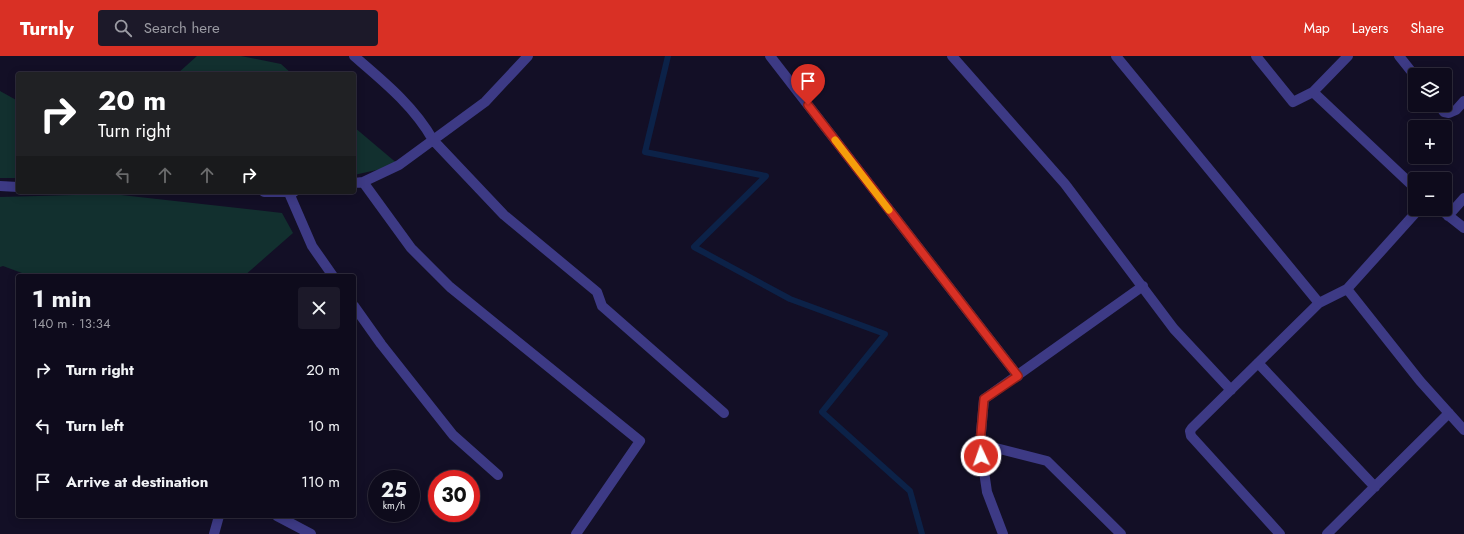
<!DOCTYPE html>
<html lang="en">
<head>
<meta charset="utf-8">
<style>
	body { margin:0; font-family:Jost,sans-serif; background:#1c1929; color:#f1f3f6; height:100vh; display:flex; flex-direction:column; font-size:15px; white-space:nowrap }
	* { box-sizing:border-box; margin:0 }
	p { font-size:13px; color:#9b9ba3 }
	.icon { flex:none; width:22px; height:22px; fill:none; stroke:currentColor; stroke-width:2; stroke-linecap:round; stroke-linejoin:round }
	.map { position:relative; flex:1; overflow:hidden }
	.side { position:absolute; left:16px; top:218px; width:340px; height:244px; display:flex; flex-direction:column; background:#0e0b1c; border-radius:4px; box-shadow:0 2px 10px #0003,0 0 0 1px #2e2b3b }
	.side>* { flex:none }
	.banner { position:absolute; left:16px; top:16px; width:340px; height:122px; border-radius:4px; box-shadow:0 2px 10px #0003,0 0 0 1px #2e2b3b; background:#202124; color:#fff; overflow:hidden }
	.fabs { position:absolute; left:1408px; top:12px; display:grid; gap:8px }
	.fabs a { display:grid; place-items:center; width:44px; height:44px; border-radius:4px; background:#0e0b1c; box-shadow:0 2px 10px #0003,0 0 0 1px #2e2b3b; font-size:20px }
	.speed { position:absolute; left:368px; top:414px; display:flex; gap:8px; font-size:20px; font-weight:700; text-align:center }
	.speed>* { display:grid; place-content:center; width:52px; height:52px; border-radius:50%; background:#0e0b1c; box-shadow:0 2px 10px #0003,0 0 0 1px #2e2b3b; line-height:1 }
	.speed small { font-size:10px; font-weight:400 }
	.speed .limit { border:6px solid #d22; background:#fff; color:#111 }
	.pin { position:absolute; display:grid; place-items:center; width:34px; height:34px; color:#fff; margin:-41px -17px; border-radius:50% 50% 50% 0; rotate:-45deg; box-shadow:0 0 4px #0007 }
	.pin .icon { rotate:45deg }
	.me { position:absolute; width:44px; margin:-22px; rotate:357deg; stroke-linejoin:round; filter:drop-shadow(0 0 3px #0008) }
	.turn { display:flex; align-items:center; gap:14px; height:84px; padding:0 16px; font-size:18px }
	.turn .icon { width:52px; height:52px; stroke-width:2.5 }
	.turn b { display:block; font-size:28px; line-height:34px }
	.lanes { display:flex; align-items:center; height:38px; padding:0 16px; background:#0003; justify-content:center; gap:20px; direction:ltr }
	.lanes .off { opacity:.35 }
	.round { display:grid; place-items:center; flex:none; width:42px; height:42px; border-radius:4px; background:#1c1929 }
	.headline { display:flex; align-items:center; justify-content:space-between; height:68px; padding:0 16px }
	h1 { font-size:24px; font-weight:700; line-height:30px }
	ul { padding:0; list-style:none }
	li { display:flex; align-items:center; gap:12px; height:56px; padding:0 16px }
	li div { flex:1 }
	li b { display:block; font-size:15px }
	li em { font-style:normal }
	header { display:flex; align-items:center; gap:24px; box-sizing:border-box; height:56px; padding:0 20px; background:#d93025; color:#fff }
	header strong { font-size:19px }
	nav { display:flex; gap:22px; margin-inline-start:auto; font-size:14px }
	.search { width:280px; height:36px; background:#1c1929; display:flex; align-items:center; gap:10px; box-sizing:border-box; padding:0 14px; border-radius:4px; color:#9b9ba3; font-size:15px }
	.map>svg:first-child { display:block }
</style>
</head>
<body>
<header>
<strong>Turnly</strong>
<div class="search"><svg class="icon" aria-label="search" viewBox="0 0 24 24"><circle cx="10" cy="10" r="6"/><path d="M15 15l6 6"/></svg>Search here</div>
<nav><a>Map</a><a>Layers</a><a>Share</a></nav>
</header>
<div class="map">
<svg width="1464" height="478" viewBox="0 0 1464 478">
	<rect width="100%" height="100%" fill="#130f26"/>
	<path fill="#12302f" d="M197,0H241L281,8L292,18H177Z
		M0,35L18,45V122H0Z
		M354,71L399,109L354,119Z
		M112,138L282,157L293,177L244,220H30L3,210L0,211V141Z"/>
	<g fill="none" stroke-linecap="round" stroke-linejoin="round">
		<path stroke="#0c2248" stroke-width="6" d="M668,0L645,96L766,120L694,191L790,243L885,278L822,356L910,435L922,478"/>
		<path stroke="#3d3a85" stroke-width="10" d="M354,0C383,25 414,50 433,84L504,159L597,236L602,250L724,357
			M770,0L1018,320
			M952,0L1065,128L1174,273L1231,334
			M1116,0L1319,247
			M1256,0L1293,46L1313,36L1348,0
			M1399,0L1415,20
			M1313,36L1415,132
			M1439,49L1444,56L1449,57L1456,54L1464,45
			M363,126L411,192L450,231L640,385L576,478
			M354,127L363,126L399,109L485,46L528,0
			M0,130L18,131
			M264,136H294
			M289,137L312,190L333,220
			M1440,153L1464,172
			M1448,160L1464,142
			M1347,233L1420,325L1464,374
			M354,250L381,288L453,379L498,419
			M1258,307L1375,431
			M980,388L1047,405L1121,478
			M277,460L311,478
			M214,478L219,460
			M1003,478L987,436L980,388L984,343L1143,230
			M1280,478L1191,380L1190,375L1192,372L1319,247L1347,233L1419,153
			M1327,478L1449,357"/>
	</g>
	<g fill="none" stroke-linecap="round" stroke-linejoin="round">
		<g stroke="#8d1f18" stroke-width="10">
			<path id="route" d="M808,49L1018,320L984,343L980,388L981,400"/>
		</g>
		<use href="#route" stroke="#d93025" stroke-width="7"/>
		<path stroke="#f59e0b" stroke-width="7" d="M835,84L889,154"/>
	</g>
</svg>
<div class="fabs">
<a><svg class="icon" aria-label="layers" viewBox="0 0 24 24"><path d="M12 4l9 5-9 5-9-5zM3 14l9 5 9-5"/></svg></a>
<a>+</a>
<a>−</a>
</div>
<div class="speed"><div>25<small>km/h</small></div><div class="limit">30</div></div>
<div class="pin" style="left:808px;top:49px;background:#d93025"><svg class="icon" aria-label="arrive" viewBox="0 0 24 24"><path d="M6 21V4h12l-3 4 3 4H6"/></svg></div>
<svg class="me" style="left:981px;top:400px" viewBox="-20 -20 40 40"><circle r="17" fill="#d93025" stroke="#fff" stroke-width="3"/><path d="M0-11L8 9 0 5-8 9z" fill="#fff"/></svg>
<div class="banner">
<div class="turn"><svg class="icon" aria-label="right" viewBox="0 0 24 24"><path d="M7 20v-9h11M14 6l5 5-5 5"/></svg><div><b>20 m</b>Turn right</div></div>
<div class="lanes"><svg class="icon off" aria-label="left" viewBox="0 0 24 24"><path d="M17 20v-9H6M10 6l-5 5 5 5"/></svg><svg class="icon off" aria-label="ahead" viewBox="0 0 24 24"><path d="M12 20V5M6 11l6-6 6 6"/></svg><svg class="icon off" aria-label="ahead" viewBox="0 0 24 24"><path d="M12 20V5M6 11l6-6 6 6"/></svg><svg class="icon" aria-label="right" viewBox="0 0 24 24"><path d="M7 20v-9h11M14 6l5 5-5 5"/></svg></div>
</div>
<section class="side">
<div class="headline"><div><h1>1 min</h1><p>140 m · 13:34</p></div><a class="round"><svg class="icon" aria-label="close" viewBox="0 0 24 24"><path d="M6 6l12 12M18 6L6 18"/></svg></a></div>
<ul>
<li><svg class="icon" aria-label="right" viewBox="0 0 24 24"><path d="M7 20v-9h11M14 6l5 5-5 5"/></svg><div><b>Turn right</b></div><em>20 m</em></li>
<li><svg class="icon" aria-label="left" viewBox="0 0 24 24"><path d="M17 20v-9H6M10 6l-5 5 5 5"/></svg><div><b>Turn left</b></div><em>10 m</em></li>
<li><svg class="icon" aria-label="arrive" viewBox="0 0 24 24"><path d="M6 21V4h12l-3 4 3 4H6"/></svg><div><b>Arrive at destination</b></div><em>110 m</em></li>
</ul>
</section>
</div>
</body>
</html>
